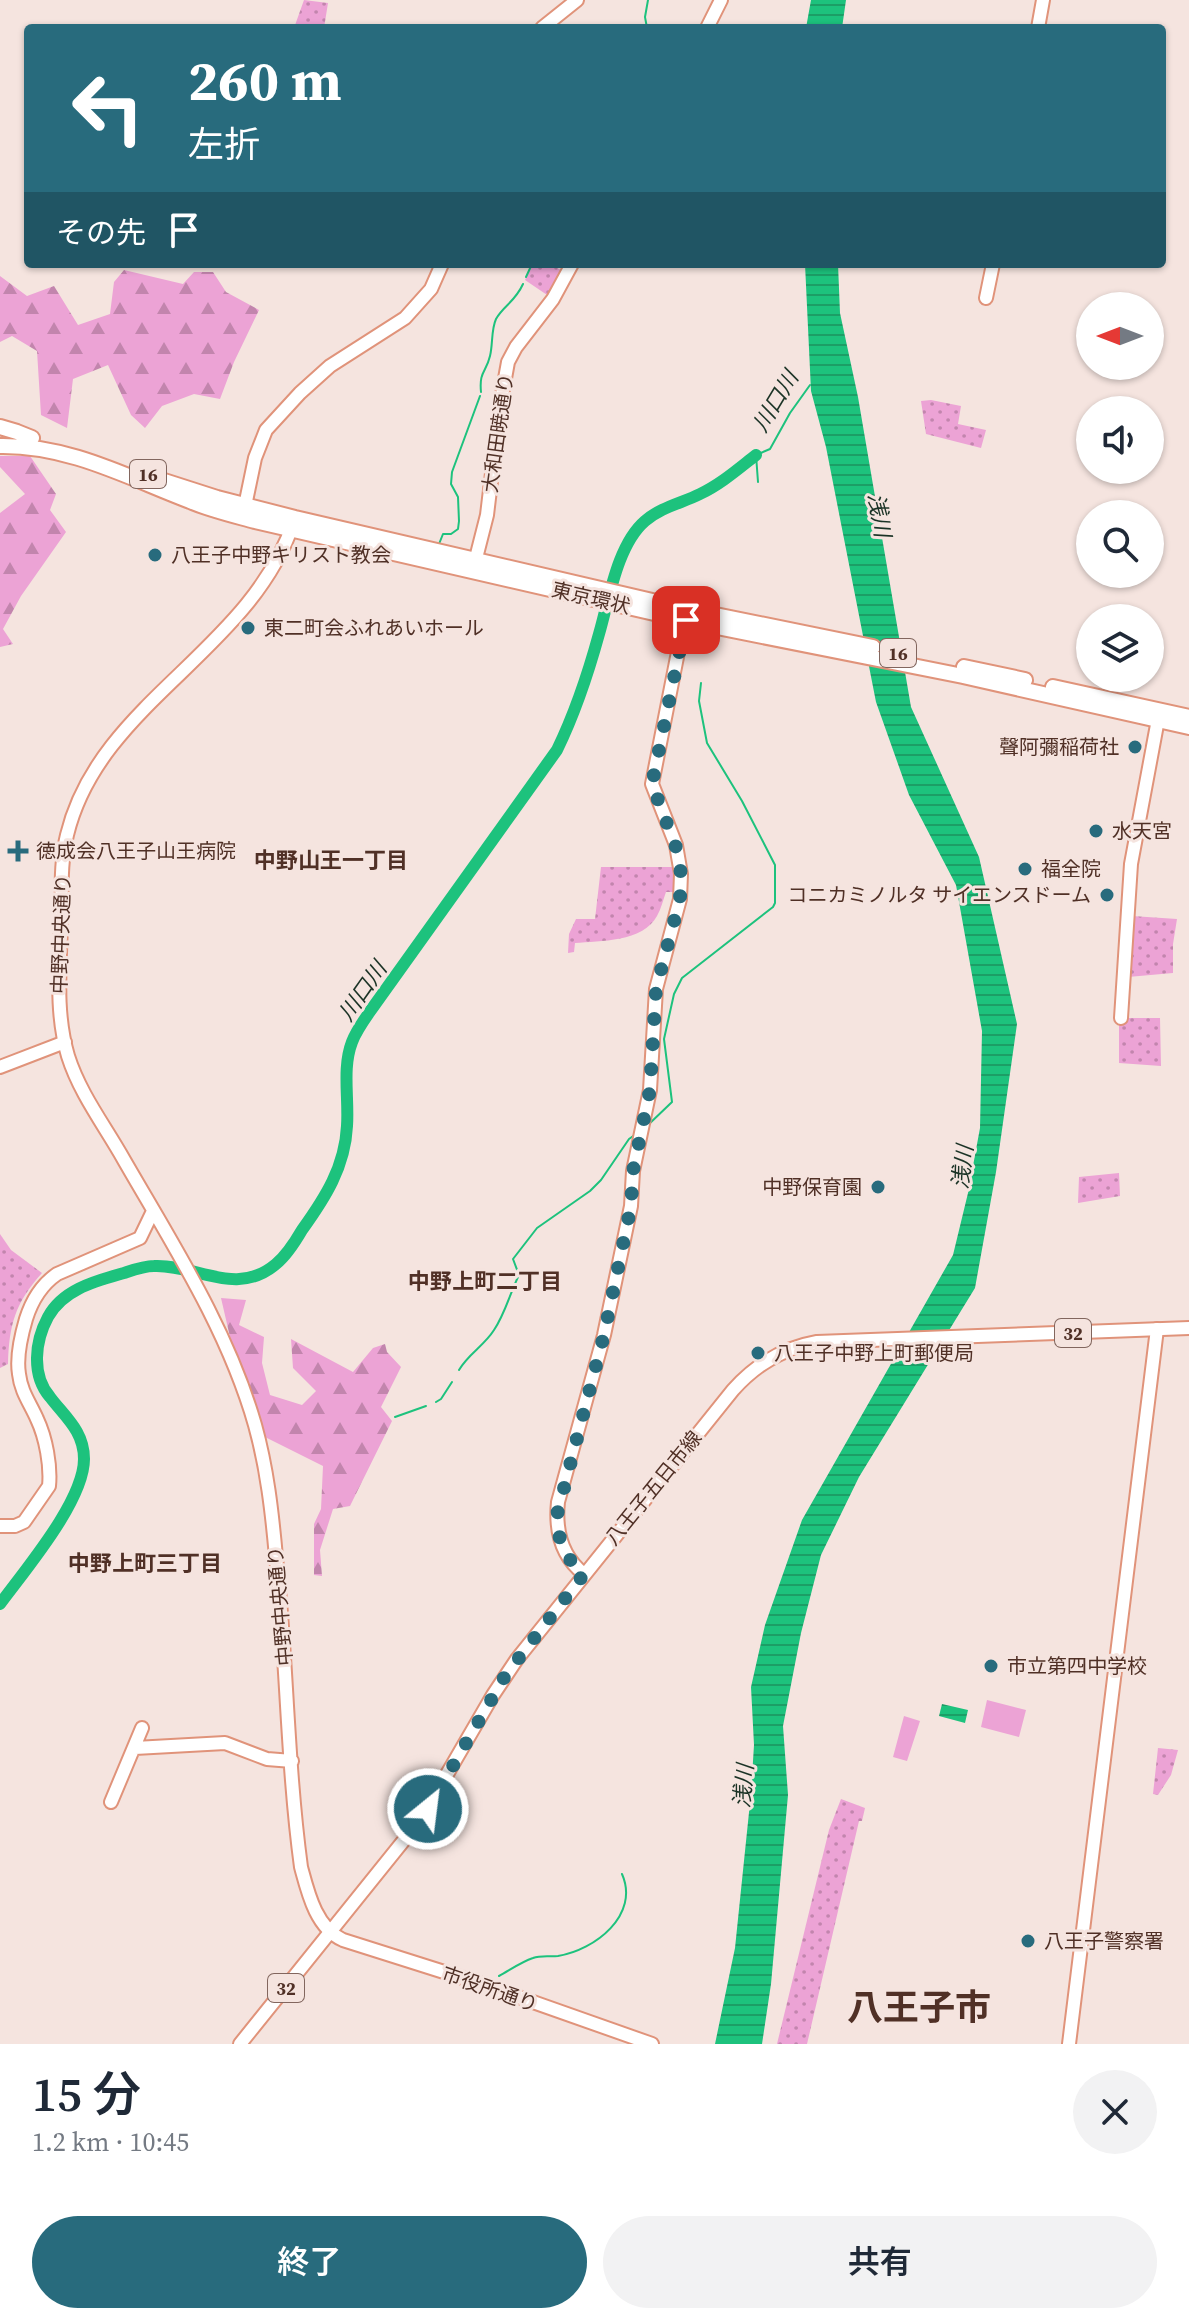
<!DOCTYPE html>
<html lang="ja">
<head>
<meta charset="utf-8">
<style>
	body { margin:0; font-family:"Source Serif 4","Noto Sans JP",serif; background:#f2f2f3; color:#1f2937; height:100vh; display:flex; flex-direction:column; font-size:30px; white-space:nowrap }
	* { box-sizing:border-box; margin:0 }
	p { font-size:26px; color:#747a83 }
	.icon { flex:none; width:44px; height:44px; fill:none; stroke:currentColor; stroke-width:2; stroke-linecap:round; stroke-linejoin:round }
	.map { position:relative; height:2044px; overflow:hidden }
	.panel { display:flex; flex-direction:column; background:#fff; flex:1 }
	.panel>* { flex:none }
	.guide { position:absolute; left:24px; top:24px; width:1142px; height:244px; border-radius:8px; box-shadow:0 2px 6px #0004; background:#286b7d; color:#fff; overflow:hidden }
	.needle { width:52px; rotate:270deg }
	.fabs { position:absolute; left:1076px; top:292px; display:grid; gap:16px }
	.fabs a { display:grid; place-items:center; width:88px; height:88px; border-radius:50%; background:#fff; box-shadow:0 2px 6px #0004; font-size:40px }
	.pin { position:absolute; display:grid; place-items:center; width:68px; height:68px; color:#fff; margin:-34px; border-radius:16px; box-shadow:0 4px 12px #0006 }
	.me { position:absolute; width:88px; margin:-44px; rotate:29deg; stroke-linejoin:round; filter:drop-shadow(0 0 6px #0008) }
	.turn { display:flex; align-items:center; gap:28px; height:168px; padding:0 32px; font-size:36px }
	.turn .icon { width:104px; height:104px; stroke-width:2.5 }
	.turn b { display:block; font-size:56px; line-height:68px }
	.then { display:flex; align-items:center; height:76px; padding:0 32px; background:#0003; gap:16px; font-size:30px }
	.round { display:grid; place-items:center; flex:none; width:84px; height:84px; border-radius:42px; background:#f2f2f3 }
	.head { display:flex; align-items:center; justify-content:space-between; height:136px; padding:0 32px }
	h1 { font-size:48px; font-weight:600; line-height:60px }
	.button { display:flex; gap:16px; margin-top:auto; padding:16px 32px }
	.button a { flex:1; height:92px; border-radius:48px; background:#286b7d; color:#fff; font-size:32px; font-weight:600; line-height:92px; text-align:center }
	.button a+a { background:#f2f2f3; color:#1f2937 }
	.map>svg:first-child { display:block }
</style>
</head>
<body>
<div class="map">
<svg width="1189" height="2044" viewBox="0 0 1189 2044">
	<defs>
		<pattern id="forest-firs" width="22" height="20" patternUnits="userSpaceOnUse" patternTransform="scale(2)"><rect width="22" height="20" fill="#eca3d5"/><path d="M5 1l3.5 6h-7zM16 11l3.5 6h-7z" fill="#c285ad"/></pattern>
		<pattern id="park-dots" width="8" height="8" patternUnits="userSpaceOnUse" patternTransform="scale(2)"><rect width="8" height="8" fill="#eca3d5"/><path d="M2 2h.1M6 6h.1" fill="none" stroke="#c285ad" stroke-width="1.8" stroke-linecap="round"/></pattern>
		<pattern id="water-rules" width="6" height="5" patternUnits="userSpaceOnUse" patternTransform="scale(2)"><rect width="6" height="5" fill="#1dc27d"/><path d="M0 2.5h6" fill="none" stroke="#1c9e66"/></pattern>
	</defs>
	<rect width="100%" height="100%" fill="#f5e4df"/>
	<path fill="url(#forest-firs)" d="M124,270L183,284L194,272H213L226,292L259,310L234,362L220,399L194,394L162,406L145,428L131,415L108,365L73,379L67,428L41,415L37,351L12,336L0,342V276L27,296L54,286L78,325L110,314L114,282Z
		M0,456H30L56,494L50,510L66,532L21,596L3,629L13,644L0,647V513L25,494L0,467Z
		M221,1298L246,1300L239,1325L264,1337L262,1363L270,1395L302,1405L316,1391L293,1368L291,1339L353,1372L373,1348L385,1344L387,1352L401,1367L381,1407L392,1421L350,1506L333,1509L320,1550L322,1576L314,1575V1524L321,1509L323,1466L265,1437L244,1375L233,1350Z"/>
	<path fill="url(#park-dots)" d="M304,0L328,3L324,28H294Z
		M532,264H549L567,273L553,299L525,280Z
		M931,400L961,406L958,424L986,430L981,448L926,434L921,401Z
		M601,867H673V892H666C663,900 661,909 657,916C643,942 600,941 575,943L574,952L568,953L569,934L576,919H595Z
		M1132,916L1177,919L1173,944V973L1128,977Z
		M1121,1018H1160L1161,1066L1119,1063V1021Z
		M1119,1173L1120,1196L1078,1203L1079,1177Z
		M0,1234L11,1250L42,1273C15,1303 9,1325 8,1364L0,1368Z
		M1158,1748L1178,1750L1171,1775L1158,1795L1153,1794Z
		M841,1799L865,1808L862,1821H859L807,2044H777L829,1830Z"/>
	<path fill="#eca3d5" d="M987,1700L1026,1710L1019,1737L981,1727Z
		M904,1716L920,1721L907,1761L893,1757Z"/>
	<path fill="url(#water-rules)" d="M811,0H846L842,28H806Z
		M805,264H838L840,313L858,397L911,707L979,857L1017,1024L996,1172L975,1288L859,1477L821,1555L801,1633L783,1726L788,1795L771,1984L762,2044H715L735,1948L751,1793L754,1745L751,1687L765,1625L802,1520L953,1255L968,1193L980,1128L982,1031L956,885L909,795L876,702L826,447L811,391Z
		M942,1704L968,1710L965,1723L939,1716Z"/>
	<path fill="#f5e4df" d="M859,637L905,647L909,671L864,662Z"/>
	<g fill="none" stroke-linecap="round" stroke-linejoin="round">
		<path stroke="#1dc27d" stroke-width="2" d="M647,28L645,17L648,0
			M526,277L532,264
			M481,392C479,371 486,373 490,356C493,344 491,330 496,319C503,306 515,302 523,284
			M758,482L756,455L770,449L790,413L810,385
			M439,544L443,534H451L458,529L459,521L458,497L451,484L452,472L480,396
			M648,1125L672,1102L664,1039L674,994L682,978L773,907L775,903V865L742,801L707,743L699,701L701,683
			M459,1370C468,1354 484,1346 494,1330C505,1314 510,1293 519,1275L513,1259L537,1228L590,1191L601,1180L629,1139L636,1134
			M436,1402L441,1399L452,1382
			M395,1417L426,1406
			M499,1976C510,1970 521,1962 533,1958C541,1955 550,1957 558,1956C595,1950 640,1915 622,1874"/>
		<path stroke="#1dc27d" stroke-width="12" d="M0,1604C25,1570 84,1501 84,1459C84,1431 65,1417 50,1397C31,1375 35,1341 48,1317C63,1289 96,1281 124,1273C133,1270 144,1266 154,1266C196,1264 236,1298 276,1264C287,1255 295,1242 302,1230C325,1198 345,1167 347,1126C349,1098 342,1068 352,1042C356,1031 364,1020 371,1010L557,750C575,713 588,674 599,634C609,600 617,545 645,521C661,507 682,503 700,494C721,484 738,469 756,455"/>
		<g stroke="#e0937a" stroke-width="16">
			<path id="secondary" d="M542,28L577,0
				M707,28L721,0
				M1038,28L1043,0
				M986,298L993,264
				M242,514L245,506L255,458L266,430L300,393L330,366L405,318L431,289L442,264
				M294,521C250,653 99,702 67,835C60,863 62,894 61,923C60,968 55,1012 68,1056C80,1094 105,1126 124,1160C173,1245 228,1330 255,1425C267,1468 272,1512 276,1557C287,1660 287,1764 301,1867C308,1893 316,1928 343,1940L482,1984L652,2044
				M474,566L487,515L500,406L508,362L516,347L553,299L572,264
				M1121,1018L1131,864L1159,714
				M0,1067L65,1042
				M0,1526H15L24,1522L49,1486C51,1466 46,1438 37,1419C30,1403 21,1392 19,1374C16,1356 21,1336 26,1319C32,1300 41,1285 57,1274L140,1238L153,1211
				M584,1574C561,1556 555,1531 558,1502L604,1335L631,1206L633,1171L650,1090L656,989L680,899L681,874L676,845L652,784L678,652L690,613
				M135,1748L225,1743L267,1759L292,1761
				M111,1802L142,1728
				M1069,2044L1157,1329"/>
		</g>
		<g stroke="#e0937a" stroke-width="16">
			<path id="primary" d="M240,2044L421,1819L493,1695L517,1659L733,1390C756,1364 783,1348 817,1342L1189,1328"/>
		</g>
		<g stroke="#e0937a" stroke-width="18">
			<path id="highway" d="M0,427L17,432L32,438
				M0,446C69,445 127,477 190,501C211,510 233,515 255,521L702,624L963,676L1189,727
				M161,480L217,498L295,518L691,610L873,647
				M964,667L1025,680
				M1053,687L1189,717"/>
		</g>
		<use href="#secondary" stroke="#fff" stroke-width="12"/>
		<use href="#primary" stroke="#fff" stroke-width="12"/>
		<use href="#highway" stroke="#fff" stroke-width="14"/>
	</g>
	<g fill="none" stroke-linecap="round" stroke-linejoin="round">
		<path stroke="#286b7d" stroke-width="14" stroke-dasharray="0 25.2" d="M428,1809L505,1676L584,1574C565,1559 557,1539 557,1515L604,1335L631,1206L633,1171L650,1090L656,989L680,899L681,874L677,850L652,784L686,620"/>
	</g>
	<g fill="#286b7d" stroke="#f5e4df" stroke-width="3">
		<circle cx="155" cy="555" r="8"/>
		<circle cx="248" cy="628" r="8"/>
		<circle cx="1135" cy="747" r="8"/>
		<circle cx="1096" cy="831" r="8"/>
		<path d="M14 839h8v8h8v8h-8v8h-8v-8h-8v-8h8z"/>
		<circle cx="1025" cy="869" r="8"/>
		<circle cx="1107" cy="895" r="8"/>
		<circle cx="878" cy="1187" r="8"/>
		<circle cx="758" cy="1353" r="8"/>
		<circle cx="991" cy="1666" r="8"/>
		<circle cx="1028" cy="1941" r="8"/>
	</g>
	<g text-anchor="middle" dominant-baseline="central" stroke-width="6" stroke-linejoin="round" paint-order="stroke">
		<g fill="#f5e4df" stroke="#82665e" stroke-width="2">
			<rect x="130" y="460" width="36" height="28" rx="6"/>
			<rect x="880" y="639" width="36" height="28" rx="6"/>
			<rect x="1055" y="1319" width="36" height="28" rx="6"/>
			<rect x="268" y="1974" width="36" height="28" rx="6"/>
		</g>
		<g font-size="18" font-weight="bold" fill="#503026">
			<text x="148" y="474">16</text>
			<text x="898" y="653">16</text>
			<text x="1073" y="1333">32</text>
			<text x="286" y="1988">32</text>
		</g>
		<g font-size="20" fill="#503026" stroke="#f5e4df">
			<text transform="translate(498 433) rotate(-82)">大和田暁通り</text>
			<text transform="translate(591 598) rotate(13)">東京環状</text>
			<text transform="translate(61 934) rotate(-88)">中野中央通り</text>
			<text transform="translate(653 1488) rotate(-51)">八王子五日市線</text>
			<text transform="translate(280 1606) rotate(-95)">中野中央通り</text>
			<text transform="translate(490 1989) rotate(19)">市役所通り</text>
		</g>
		<g font-size="20" fill="#503026" stroke="#f5e4df" text-anchor="start">
			<text x="171" y="555">八王子中野キリスト教会</text>
			<text x="264" y="628">東二町会ふれあいホール</text>
			<text x="1119" y="747" text-anchor="end">聲阿彌稲荷社</text>
			<text x="1112" y="831">水天宮</text>
			<text x="36" y="851">徳成会八王子山王病院</text>
			<text x="1041" y="869">福全院</text>
			<text x="1091" y="895" text-anchor="end">コニカミノルタ サイエンスドーム</text>
			<text x="862" y="1187" text-anchor="end">中野保育園</text>
			<text x="774" y="1353">八王子中野上町郵便局</text>
			<text x="1007" y="1666">市立第四中学校</text>
			<text x="1044" y="1941">八王子警察署</text>
		</g>
		<g font-size="22" font-style="italic" fill="#1b3326" stroke="#f5e4df">
			<text transform="translate(775 401) rotate(-59)">川口川</text>
			<text transform="translate(880 515) rotate(80)">浅川</text>
			<text transform="translate(362 991) rotate(-55)">川口川</text>
			<text transform="translate(962 1167) rotate(-83)">浅川</text>
			<text transform="translate(743 1786) rotate(-85)">浅川</text>
		</g>
		<g font-size="22" font-weight="bold" fill="#503026" stroke="#f5e4df">
			<text x="331" y="860">中野山王一丁目</text>
			<text x="485" y="1281">中野上町二丁目</text>
			<text x="145" y="1563">中野上町三丁目</text>
		</g>
		<g font-size="36" font-weight="bold" fill="#503026" stroke="#f5e4df">
			<text x="919" y="2007">八王子市</text>
		</g>
	</g>
</svg>
<div class="fabs">
<a><svg class="needle" viewBox="-14 -14 28 28"><path d="M0-13l5 13h-10z" fill="#e53935"/><path d="M0 13l5-13h-10z" fill="#747a83"/></svg></a>
<a><svg class="icon" aria-label="sound" viewBox="0 0 24 24"><path d="M4 9h4l5-4v14l-5-4H4zM17 9q2 3 0 6"/></svg></a>
<a><svg class="icon" aria-label="search" viewBox="0 0 24 24"><circle cx="10" cy="10" r="6"/><path d="M15 15l6 6"/></svg></a>
<a><svg class="icon" aria-label="layers" viewBox="0 0 24 24"><path d="M12 4l9 5-9 5-9-5zM3 14l9 5 9-5"/></svg></a>
</div>
<div class="pin" style="left:686px;top:620px;background:#d93025"><svg class="icon" aria-label="arrive" viewBox="0 0 24 24"><path d="M6 21V4h12l-3 4 3 4H6"/></svg></div>
<svg class="me" style="left:428px;top:1809px" viewBox="-20 -20 40 40"><circle r="17" fill="#286b7d" stroke="#fff" stroke-width="3"/><path d="M0-11L8 9 0 5-8 9z" fill="#fff"/></svg>
<div class="guide">
<div class="turn"><svg class="icon" aria-label="left" viewBox="0 0 24 24"><path d="M17 20v-9H6M10 6l-5 5 5 5"/></svg><div><b>260 m</b>左折</div></div>
<div class="then">その先<svg class="icon" aria-label="arrive" viewBox="0 0 24 24"><path d="M6 21V4h12l-3 4 3 4H6"/></svg></div>
</div>
</div>
<section class="panel">
<div class="head"><div><h1>15 分</h1><p>1.2 km · 10:45</p></div><a class="round"><svg class="icon" aria-label="close" viewBox="0 0 24 24"><path d="M6 6l12 12M18 6L6 18"/></svg></a></div>
<div class="button"><a>終了</a><a>共有</a></div>
</section>
</body>
</html>
